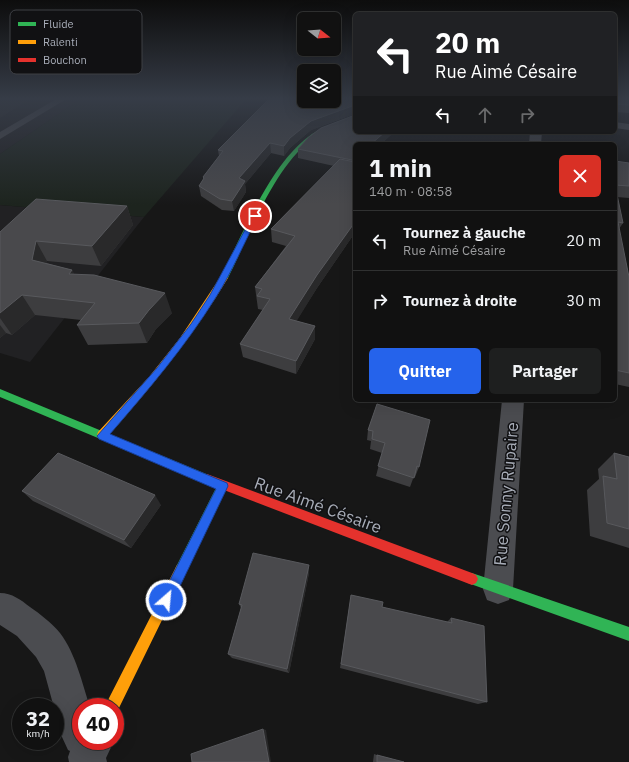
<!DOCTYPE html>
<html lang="fr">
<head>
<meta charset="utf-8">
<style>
	body { margin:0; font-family:"IBM Plex Sans",sans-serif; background:#1e1f1f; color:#f1f3f6; height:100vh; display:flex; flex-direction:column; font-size:15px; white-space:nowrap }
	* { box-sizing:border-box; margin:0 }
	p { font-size:13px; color:#9c9d9f }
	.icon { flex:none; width:22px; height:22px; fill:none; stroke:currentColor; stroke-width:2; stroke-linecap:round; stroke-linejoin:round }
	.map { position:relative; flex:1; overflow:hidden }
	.sheet { position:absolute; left:353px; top:142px; width:264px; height:260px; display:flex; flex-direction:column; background:#111; border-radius:6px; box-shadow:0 4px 16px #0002,0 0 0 1px #303131 }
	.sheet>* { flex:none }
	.top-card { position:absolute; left:353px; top:12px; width:264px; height:122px; border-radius:6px; box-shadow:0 4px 16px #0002,0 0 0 1px #303131; background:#202124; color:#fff; overflow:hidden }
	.needle { width:26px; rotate:107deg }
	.buttons { position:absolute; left:297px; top:12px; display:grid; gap:8px }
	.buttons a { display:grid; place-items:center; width:44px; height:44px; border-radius:6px; background:#111; box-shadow:0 4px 16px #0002,0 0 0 1px #303131; font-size:20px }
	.speed { position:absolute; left:12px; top:698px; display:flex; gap:8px; font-size:20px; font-weight:700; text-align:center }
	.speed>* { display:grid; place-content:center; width:52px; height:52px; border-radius:50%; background:#111; box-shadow:0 4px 16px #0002,0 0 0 1px #303131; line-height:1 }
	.speed small { font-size:10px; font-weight:400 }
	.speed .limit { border:6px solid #d22; background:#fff; color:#111 }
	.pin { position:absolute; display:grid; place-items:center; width:34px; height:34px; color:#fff; margin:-17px; border:2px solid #fff; border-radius:50%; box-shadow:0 1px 4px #0007 }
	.me { position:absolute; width:44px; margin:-22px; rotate:27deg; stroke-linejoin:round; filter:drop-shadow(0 0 3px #0008) }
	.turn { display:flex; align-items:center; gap:14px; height:84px; padding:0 16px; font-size:18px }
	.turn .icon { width:52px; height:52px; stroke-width:2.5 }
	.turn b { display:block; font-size:28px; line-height:34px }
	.lanes { display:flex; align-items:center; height:38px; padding:0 16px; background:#0003; justify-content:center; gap:20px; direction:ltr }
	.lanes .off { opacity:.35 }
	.round { display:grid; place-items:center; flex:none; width:42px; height:42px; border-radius:6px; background:#1e1f1f }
	.summary { display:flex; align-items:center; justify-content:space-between; height:68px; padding:0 16px }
	h1 { font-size:24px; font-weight:700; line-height:30px }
	.primary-button { display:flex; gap:8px; margin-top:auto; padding:8px 16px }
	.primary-button a { flex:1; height:46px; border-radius:6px; background:#2563eb; color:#fff; font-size:16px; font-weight:700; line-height:46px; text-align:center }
	.primary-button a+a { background:#1e1f1f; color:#f1f3f6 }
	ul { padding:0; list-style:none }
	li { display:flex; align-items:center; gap:12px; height:60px; padding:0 16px; border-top:1px solid #303131 }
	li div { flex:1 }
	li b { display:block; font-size:15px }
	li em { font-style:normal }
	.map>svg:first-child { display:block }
</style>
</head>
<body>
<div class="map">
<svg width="629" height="762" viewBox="0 0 629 762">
	<rect width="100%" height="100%" fill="#171717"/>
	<path fill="#212123" d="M0,98H82L0,154Z
		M0,205L144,217L30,362L0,353Z"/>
	<path fill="#1d241e" d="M82,98H247L144,217L0,205V154Z"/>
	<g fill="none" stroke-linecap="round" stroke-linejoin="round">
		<path fill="#4b4c50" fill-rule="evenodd" d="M58,98H68L0,139V132Z"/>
		<path fill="#4b4c50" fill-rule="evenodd" d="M615,122L629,124V130L615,128Z
			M530,132H542L541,144H529Z
			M502,400H524L513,589L509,600L498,604L487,600L483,589Z
			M0,593C12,593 21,600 30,607C40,614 52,623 60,633C76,654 82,683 90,707H81V741H114L106,758L107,762H69L68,757L70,751L68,750L62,737L44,671L36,657L17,636L0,625Z"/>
		<path fill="#30b455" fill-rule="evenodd" d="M355,117V120C342,125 327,128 316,136C274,165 250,234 228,278L224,280H221L220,278C244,233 270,163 312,134C325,126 341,121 355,117Z
			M0,389L211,476L212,479L211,482L207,484L203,482L0,397Z
			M223,481L227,482L228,486L185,573L181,575L177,573L175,569L177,565L219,482Z
			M472,573L629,627V641L468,583L466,579L468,575Z"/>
		<path fill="#ff9f0a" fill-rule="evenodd" d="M221,276H224L228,278C193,336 151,388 106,438L102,439L98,438L97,435L98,432L149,377L180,338Z
			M181,563L185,565L187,569L185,573L117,712L115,713V707H105L107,702L177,565Z"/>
		<path fill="#e5322d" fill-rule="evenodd" d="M207,474L472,573L476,575L478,579L476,583L472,585L203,482L202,479L203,476Z"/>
	</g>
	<path fill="#3d3d3f" d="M355,98V114H354L311,130L290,148L284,156L271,153L245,184L246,192L234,211L222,210L201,196L199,186L203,180V177L219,156L218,150Z
		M615,98H629V113L615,112Z
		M355,132H394L381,144H355V235L354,234L317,288L296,321L315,326V339L296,374L243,357L240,344L263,310L258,309L255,287L286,246L272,242L271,229L334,166L298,158V149Z
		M615,161L629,163V198L617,197L623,223L619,229L629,277V387L615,384Z
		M127,206L133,225L101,266L47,261L46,263L72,270L74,274L172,313L156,329L147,343L88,345L77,325L81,320L35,315L12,335L6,333L0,338V232Z
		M377,404L419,467L415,477L414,476L410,487L376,476L382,453L370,449L371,441L367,440L368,430Z
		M614,453L629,457V548L590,536L587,490L599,479L598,469Z
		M22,491L161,505L131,548L33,501Z
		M309,565V573L289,673L232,658L228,654L241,608L239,604Z
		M351,595L382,607L447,622L451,618L487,702L478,704L340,668L350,602Z
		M374,754L377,755L404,762H373Z"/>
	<path fill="#29292a" d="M0,98H32L0,118Z
		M355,105L354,114L311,130L290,148L284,156V146L290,138L311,121Z
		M385,132H394L381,144H371Z
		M270,143L271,153L245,184L246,192L234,211L232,201L239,178Z
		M355,158V167L352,170V160Z
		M127,206L133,225L101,266L92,246Z
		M355,222L354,234L317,288L290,332L289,319L317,275Z
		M36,241L47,261L44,279L32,260Z
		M72,270L82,289L69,274Z
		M165,293L172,313L156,329L147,343L139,323L149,310Z
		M22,295L35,315L12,335L0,318V313Z
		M0,325L6,333L0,338Z
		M315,326V339L296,374V361Z
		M155,495L161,505L131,548L124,540Z
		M309,565V573L289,673L287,669Z
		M263,729L266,730L271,762H269Z"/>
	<path fill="#49494c" stroke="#58595d" d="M270,98H304V101H334V98H355V105L311,121L290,138L284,146L270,143L239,178L245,181L232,201L220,199L199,186L204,178L203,177L223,151L218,150Z
		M615,98H629V105L615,104Z
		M355,115V132H385L371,144H355V158L352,160L298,149L309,137L321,128Z
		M340,159L355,162V222L317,275L289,319L315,326L296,361L240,344L270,299L257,296L262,289L255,287L295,236L271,229Z
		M615,161L629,163V186L615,185L623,223L618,222L629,277V373L615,370Z
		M36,199L127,206L92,246L36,241L32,260L72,270L69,274L94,275L165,293L149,310L139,323L77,325L95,303L22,295L0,313V232Z
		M377,404L430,420L419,467L417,466L414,478L378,466L385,443L372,439L373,431L368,430Z
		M58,453L155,495L124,540L22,491Z
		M614,453L629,457V529L607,523L603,476L617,479Z
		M253,553L309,565L287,669L228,654L242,605L239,604Z
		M351,595L383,602L382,607L452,623L451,618L484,626L487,702L341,664Z
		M263,729L269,762H192L191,754Z
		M377,755L404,762H377Z"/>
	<linearGradient id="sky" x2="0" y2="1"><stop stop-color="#0d0d0d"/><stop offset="0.48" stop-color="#363c47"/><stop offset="1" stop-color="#363c47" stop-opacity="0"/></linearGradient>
	<rect width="629" height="205" fill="url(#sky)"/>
	<path fill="#2563eb" stroke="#184099" d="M253,215L258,216C244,243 232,272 216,297C185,347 148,390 110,434L227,483L228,486L171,605L166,607L162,605L160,600L162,596L216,489L99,439L97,436L157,368L191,324L210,295Z"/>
	<g text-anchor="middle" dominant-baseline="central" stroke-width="3" stroke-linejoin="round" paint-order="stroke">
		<g font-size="17" fill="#a8adb8" stroke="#111113">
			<text transform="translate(506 494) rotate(-85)">Rue Sonny Rupaire</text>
			<text transform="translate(318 505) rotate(20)">Rue Aimé Césaire</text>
		</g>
	</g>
	<rect x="10" y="10" width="132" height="64" rx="6" fill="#111113" stroke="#3e4045" stroke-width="1"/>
	<rect x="18" y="22" width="18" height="4" fill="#30b455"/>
	<rect x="18" y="40" width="18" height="4" fill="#ff9f0a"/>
	<rect x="18" y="58" width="18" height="4" fill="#e5322d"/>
	<g font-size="11" fill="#a8adb8">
		<text x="43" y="28">Fluide</text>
		<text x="43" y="46">Ralenti</text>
		<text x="43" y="64">Bouchon</text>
	</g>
</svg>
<div class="buttons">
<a><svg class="needle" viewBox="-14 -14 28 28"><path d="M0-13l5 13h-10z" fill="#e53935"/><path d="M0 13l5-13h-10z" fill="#9c9d9f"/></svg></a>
<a><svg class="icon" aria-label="layers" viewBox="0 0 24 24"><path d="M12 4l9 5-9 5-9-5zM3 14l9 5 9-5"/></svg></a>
</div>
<div class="speed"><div>32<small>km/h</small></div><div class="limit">40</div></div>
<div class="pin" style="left:255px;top:216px;background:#d93025"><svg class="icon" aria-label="arrive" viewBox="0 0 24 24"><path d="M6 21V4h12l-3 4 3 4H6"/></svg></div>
<svg class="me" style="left:166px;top:600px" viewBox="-20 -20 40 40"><circle r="17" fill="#2563eb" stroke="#fff" stroke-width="3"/><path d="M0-11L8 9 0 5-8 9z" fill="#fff"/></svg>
<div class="top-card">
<div class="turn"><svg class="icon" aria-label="left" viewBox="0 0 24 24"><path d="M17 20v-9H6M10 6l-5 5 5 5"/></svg><div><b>20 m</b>Rue Aimé Césaire</div></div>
<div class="lanes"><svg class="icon" aria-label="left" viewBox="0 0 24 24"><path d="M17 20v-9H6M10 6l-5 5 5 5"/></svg><svg class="icon off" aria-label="ahead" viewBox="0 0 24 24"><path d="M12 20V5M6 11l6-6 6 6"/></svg><svg class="icon off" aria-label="right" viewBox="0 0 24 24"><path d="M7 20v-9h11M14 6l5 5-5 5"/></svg></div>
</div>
<section class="sheet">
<div class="summary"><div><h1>1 min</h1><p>140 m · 08:58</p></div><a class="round" style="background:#d93025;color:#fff"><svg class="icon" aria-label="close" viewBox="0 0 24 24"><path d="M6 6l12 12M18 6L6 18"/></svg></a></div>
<ul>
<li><svg class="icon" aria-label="left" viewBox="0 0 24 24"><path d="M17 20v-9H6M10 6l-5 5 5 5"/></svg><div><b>Tournez à gauche</b><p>Rue Aimé Césaire</p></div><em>20 m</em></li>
<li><svg class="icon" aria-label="right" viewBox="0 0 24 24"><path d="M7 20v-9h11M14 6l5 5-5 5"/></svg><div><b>Tournez à droite</b></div><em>30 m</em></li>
</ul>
<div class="primary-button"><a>Quitter</a><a>Partager</a></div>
</section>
</div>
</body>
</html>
